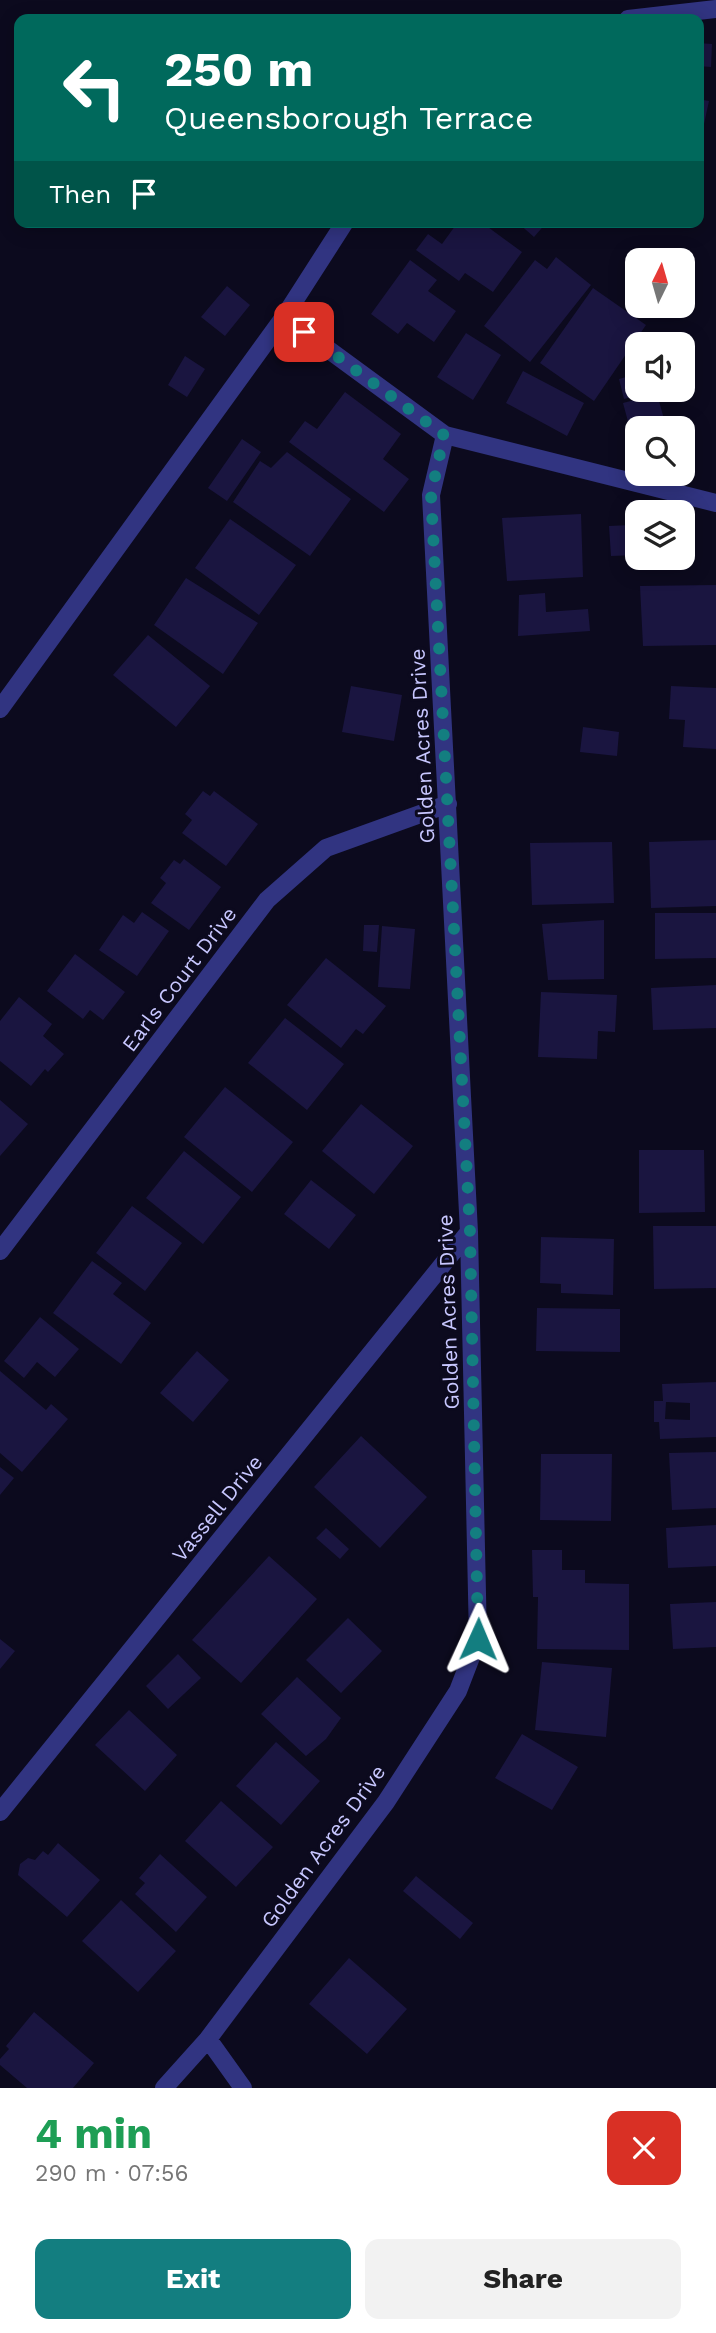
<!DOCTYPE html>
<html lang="en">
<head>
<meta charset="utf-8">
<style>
	body { margin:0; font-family:"Work Sans",sans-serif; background:#f2f2f2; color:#222; height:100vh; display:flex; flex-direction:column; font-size:26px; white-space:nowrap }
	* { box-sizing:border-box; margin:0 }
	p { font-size:23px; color:#767676 }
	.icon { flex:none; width:38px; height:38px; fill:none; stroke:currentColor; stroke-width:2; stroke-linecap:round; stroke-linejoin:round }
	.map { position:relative; height:2088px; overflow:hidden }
	.details { display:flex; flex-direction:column; background:#fff; flex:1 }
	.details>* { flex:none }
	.banner { position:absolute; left:14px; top:14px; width:690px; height:214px; border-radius:14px; box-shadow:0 4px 18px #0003; background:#00695c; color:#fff; overflow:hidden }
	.needle { width:46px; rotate:5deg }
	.controls { position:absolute; left:625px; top:248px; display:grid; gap:14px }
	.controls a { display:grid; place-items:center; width:70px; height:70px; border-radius:14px; background:#fff; box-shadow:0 4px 18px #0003; font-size:35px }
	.pin { position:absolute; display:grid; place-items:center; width:60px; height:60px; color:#fff; margin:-30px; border-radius:14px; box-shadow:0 4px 10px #0006 }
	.me { position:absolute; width:77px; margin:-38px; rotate:1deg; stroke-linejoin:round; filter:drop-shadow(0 0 5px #0008) }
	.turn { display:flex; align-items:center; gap:24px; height:147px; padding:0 35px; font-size:32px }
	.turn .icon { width:91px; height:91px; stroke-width:2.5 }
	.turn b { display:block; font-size:49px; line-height:60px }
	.then { display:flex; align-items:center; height:66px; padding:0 35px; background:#0003; gap:14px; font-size:26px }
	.round { display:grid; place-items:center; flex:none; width:74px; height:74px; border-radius:14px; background:#f2f2f2 }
	.headline { display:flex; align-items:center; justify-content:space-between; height:119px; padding:0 35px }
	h1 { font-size:42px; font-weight:700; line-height:52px; color:#1e9e55 }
	.cta { display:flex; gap:14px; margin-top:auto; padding:14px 35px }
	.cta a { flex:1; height:80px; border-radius:14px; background:#137e80; color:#fff; font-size:28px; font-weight:700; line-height:80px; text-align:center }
	.cta a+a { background:#f2f2f2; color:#222 }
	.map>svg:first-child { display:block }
</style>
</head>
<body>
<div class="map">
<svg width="716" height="2088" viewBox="0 0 716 2088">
	<rect width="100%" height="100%" fill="#0c0a1e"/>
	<path fill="#1a1540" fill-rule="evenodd" d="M698,43L712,44L711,67L698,66Z
		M698,99L709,101L701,138L698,137Z
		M458,222H481L522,252L493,292L465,273L459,281L416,250L428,234L442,244Z
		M517,222H547L534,237Z
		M556,257L591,285L530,362L484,326L535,260L547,269Z
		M410,260L437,280L428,291L456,311L434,342L407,323L398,334L371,314Z
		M227,286L250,305L225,336L201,317Z
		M593,288L646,325L594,401L540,363Z
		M466,333L501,355L473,400L437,377Z
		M185,356L205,369L187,397L168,385Z
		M523,371L584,403L567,436L506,403Z
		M637,374V390L654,391L624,399L619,379Z
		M345,392L401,434L383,459L409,479L384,512L289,442L305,421L317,429Z
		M657,394L664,419L630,429L623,403Z
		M242,439L261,452L227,501L208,488Z
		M287,452L351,499L310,556L233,502L260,461L271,468Z
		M581,514L583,577L507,581L502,518Z
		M637,515V555L611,556L609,526L631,525L630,516Z
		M230,519L296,565L259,615L195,568Z
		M690,536L692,558L682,559V537Z
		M186,578L258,623L223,674L154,625Z
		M716,585V645L643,646L640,586Z
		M545,593L546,612L588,609L590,631L518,636L519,595Z
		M148,635L210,686L176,727L113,675Z
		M351,686L402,695L394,741L342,732Z
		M671,686L716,688V749L683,747L685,720L669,719Z
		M583,727L619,732L617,756L580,752Z
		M203,791L210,796L214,791L258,824L226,866L182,833L192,820L185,814Z
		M716,840V906L651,908L649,842Z
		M612,842L614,903L532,905L530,843Z
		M184,859L221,887L189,930L151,903L166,883L160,878L174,860L180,864Z
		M142,912L169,931L137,976L99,950L123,915L134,923Z
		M655,913H716V958L655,959Z
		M604,920V979L548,980L542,924Z
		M364,925H379L377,952L363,951Z
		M382,926L415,929L410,989L378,987Z
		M75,954L125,992L103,1020L90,1010L83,1019L47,991Z
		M326,958L386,1006L363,1034L356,1029L341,1048L287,1005Z
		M716,985V1028L653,1030L651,988Z
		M541,992L617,995L615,1032L598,1031L597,1059L538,1057Z
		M19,997L52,1024L43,1036L64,1054L48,1072L45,1069L31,1086L0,1061V1021Z
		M285,1018L344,1064L307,1110L248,1063Z
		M225,1087L293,1142L252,1192L184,1137Z
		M0,1100L28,1124L0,1156Z
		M361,1104L413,1146L374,1194L322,1151Z
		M639,1150H704L705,1212L639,1213Z
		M184,1151L241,1197L203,1244L146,1198Z
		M311,1180L356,1215L329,1249L284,1214Z
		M132,1206L182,1243L145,1291L96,1253Z
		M653,1226H716V1288L654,1289Z
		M541,1237L614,1239L613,1295L561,1293V1284L540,1283Z
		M92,1261L122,1283L113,1294L151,1323L121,1364L53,1313Z
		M537,1308L620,1309V1352L536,1351Z
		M40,1317L79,1349L55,1377L37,1362L24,1378L4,1361Z
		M197,1351L229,1380L193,1422L160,1393Z
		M0,1371L46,1410L51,1404L68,1419L22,1472L0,1453Z
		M716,1382V1437L660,1439L659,1422H654V1401H663L662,1384ZM666,1402L690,1403V1420L665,1419Z
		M361,1436L427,1497L380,1548L314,1487Z
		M716,1452V1508L672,1510L669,1453Z
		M541,1454H612L611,1521L540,1520Z
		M0,1467L14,1478L0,1495Z
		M716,1525V1566L668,1568L666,1528Z
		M326,1528L349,1549L340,1559L316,1538Z
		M532,1550H562V1570H585V1583L629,1584V1650L537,1649L538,1597H533Z
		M269,1556L317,1599L241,1683L192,1640Z
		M716,1602V1647L673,1649L670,1604Z
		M348,1618L382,1651L341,1693L306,1660Z
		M0,1639L15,1651L0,1669Z
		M178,1654L201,1678L168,1709L146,1686Z
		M542,1662L612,1668L606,1737L535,1730Z
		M297,1677L341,1718L326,1739L306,1756L261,1714Z
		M129,1710L177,1755L145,1791L95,1745Z
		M522,1734L578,1767L552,1810L495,1778Z
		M276,1742L320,1781L281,1825L236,1786Z
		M221,1801L273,1847L236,1887L185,1841Z
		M58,1843L100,1880L67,1917L18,1875L20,1864L28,1858L35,1860L43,1851L48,1855Z
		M160,1854L207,1897L176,1932L135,1894L145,1883L139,1878Z
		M416,1876L473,1923L460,1939L403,1891Z
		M121,1900L176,1951L138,1992L82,1941Z
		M349,1958L407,2009L367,2054L309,2004Z
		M34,2012L94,2063L73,2088H27L0,2065V2059L9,2049L6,2046Z"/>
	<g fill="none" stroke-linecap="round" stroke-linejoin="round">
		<path stroke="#313481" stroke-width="18" d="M628,19L716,9
			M284,317L445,435L716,503
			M0,709L284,317L345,222
			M0,1251L267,900L326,848L448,804
			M0,1812L469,1232
			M208,2039L243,2088
			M164,2088L208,2039L386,1802L458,1691L478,1639L469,1232L431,495L445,435"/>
	</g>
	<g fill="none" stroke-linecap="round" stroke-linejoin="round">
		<path stroke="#137e80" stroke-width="12" stroke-dasharray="0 21.6" d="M304,332L444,435L431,495L470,1232L478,1639"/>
	</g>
	<g text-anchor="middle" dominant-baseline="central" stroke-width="6" stroke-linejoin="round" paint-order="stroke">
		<g font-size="21" fill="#c8c7ff" stroke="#0c0a1e">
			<text transform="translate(422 746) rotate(-93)">Golden Acres Drive</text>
			<text transform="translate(179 979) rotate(-53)">Earls Court Drive</text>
			<text transform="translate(448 1312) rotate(-92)">Golden Acres Drive</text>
			<text transform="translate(217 1508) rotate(-51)">Vassell Drive</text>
			<text transform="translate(323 1846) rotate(-54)">Golden Acres Drive</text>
		</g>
	</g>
</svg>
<div class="controls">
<a><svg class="needle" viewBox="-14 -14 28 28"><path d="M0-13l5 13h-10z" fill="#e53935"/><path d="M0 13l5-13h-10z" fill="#767676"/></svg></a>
<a><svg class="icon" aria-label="sound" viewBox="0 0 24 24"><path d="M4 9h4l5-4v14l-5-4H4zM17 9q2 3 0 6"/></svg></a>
<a><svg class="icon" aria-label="search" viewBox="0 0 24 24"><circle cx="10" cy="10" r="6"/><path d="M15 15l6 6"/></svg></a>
<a><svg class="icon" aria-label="layers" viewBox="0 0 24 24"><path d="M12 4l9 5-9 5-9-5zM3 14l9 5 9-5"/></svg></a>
</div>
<div class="pin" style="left:304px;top:332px;background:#d93025"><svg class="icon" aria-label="arrive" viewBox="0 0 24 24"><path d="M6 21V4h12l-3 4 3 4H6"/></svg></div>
<svg class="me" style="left:478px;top:1639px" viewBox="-20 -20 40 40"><path d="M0-17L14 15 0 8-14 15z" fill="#137e80" stroke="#fff" stroke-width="4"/></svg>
<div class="banner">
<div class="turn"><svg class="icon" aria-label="left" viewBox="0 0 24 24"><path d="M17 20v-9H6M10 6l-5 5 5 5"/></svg><div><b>250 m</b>Queensborough Terrace</div></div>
<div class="then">Then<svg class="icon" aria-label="arrive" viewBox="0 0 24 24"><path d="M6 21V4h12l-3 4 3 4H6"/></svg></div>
</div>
</div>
<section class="details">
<div class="headline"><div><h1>4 min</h1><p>290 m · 07:56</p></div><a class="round" style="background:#d93025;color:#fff"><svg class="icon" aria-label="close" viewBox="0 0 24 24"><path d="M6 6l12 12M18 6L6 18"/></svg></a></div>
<div class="cta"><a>Exit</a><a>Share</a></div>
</section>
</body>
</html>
